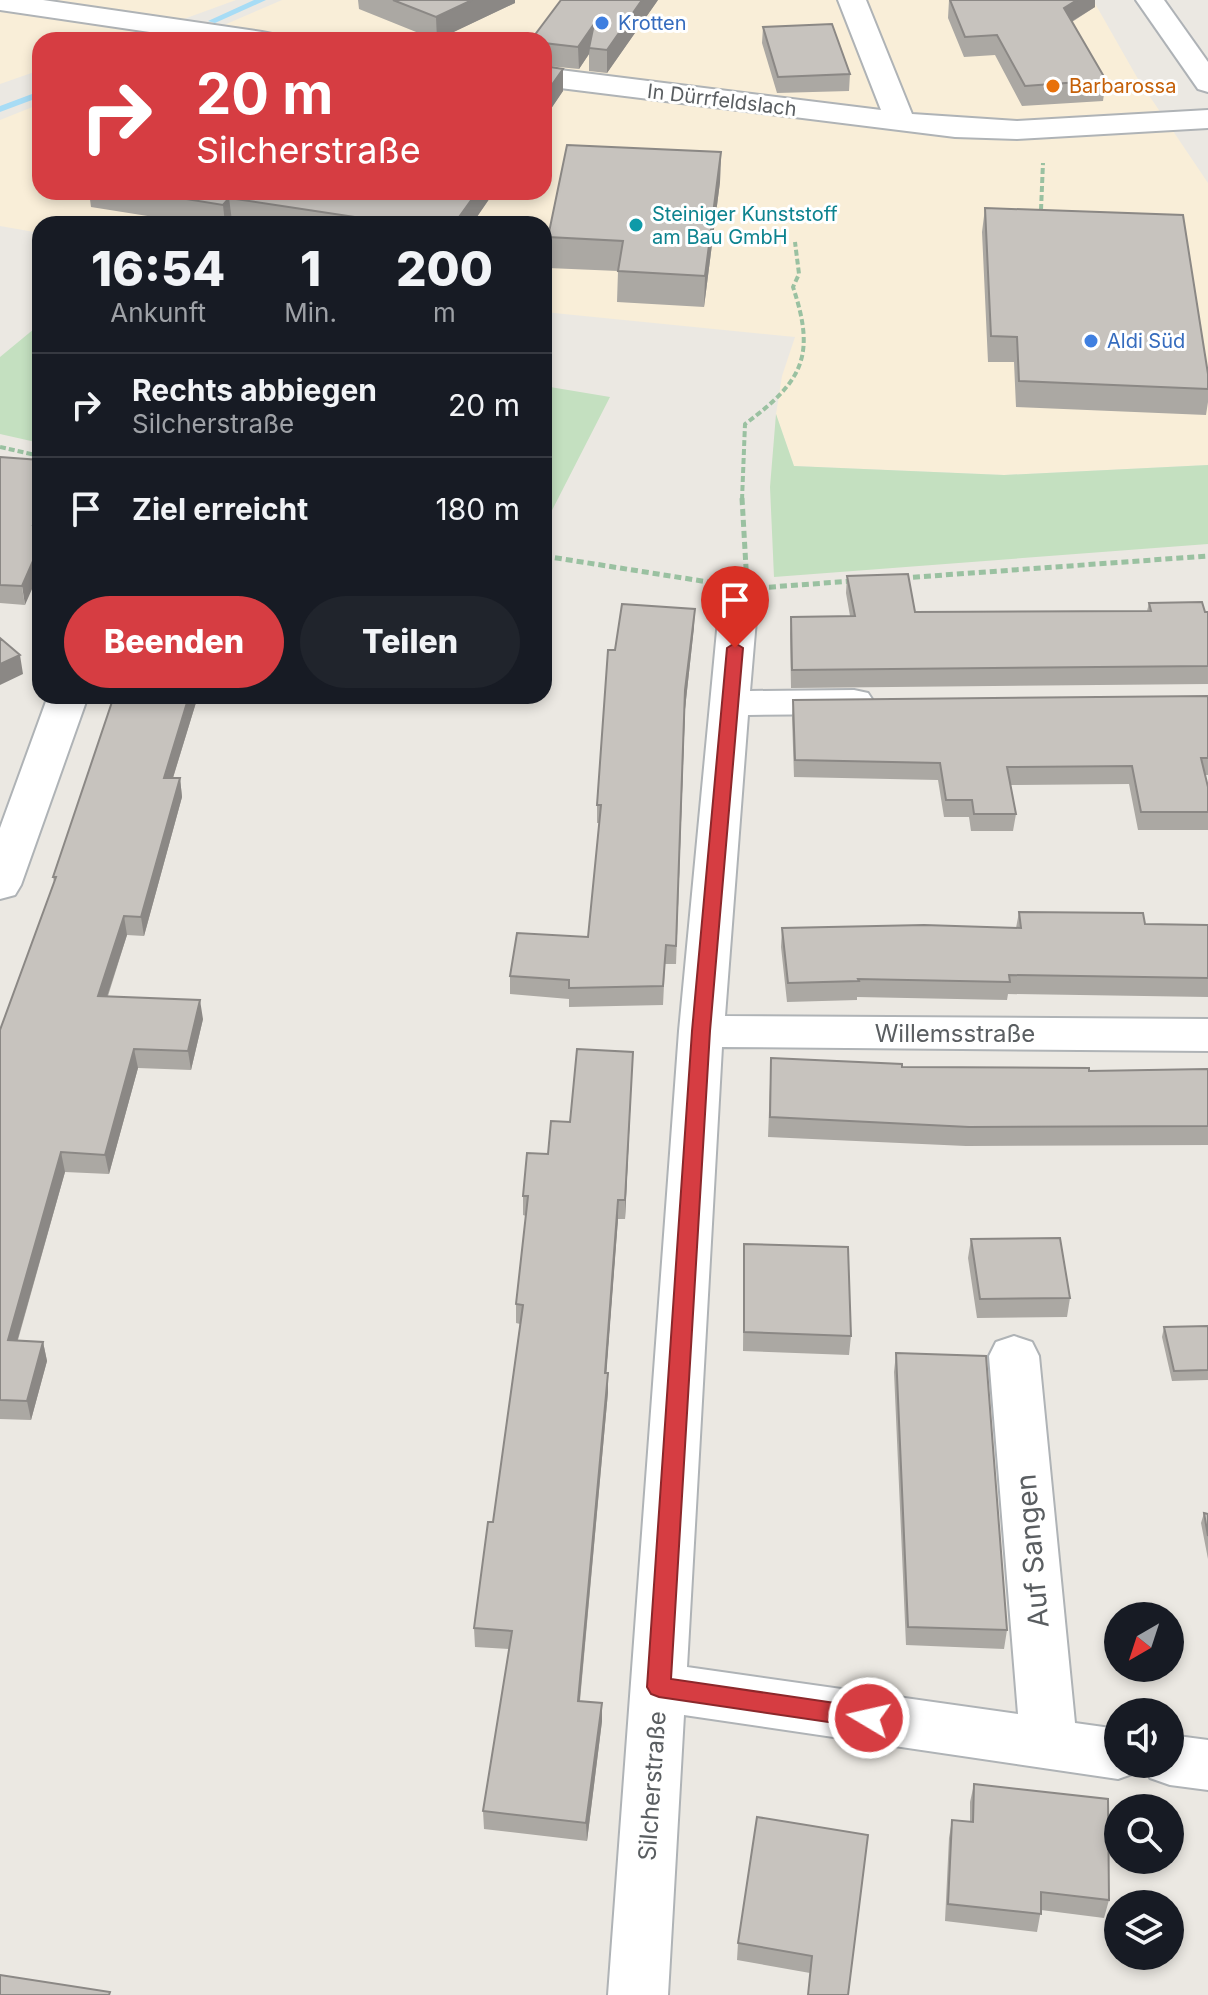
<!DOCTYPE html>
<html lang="de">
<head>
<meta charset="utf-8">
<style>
	body { margin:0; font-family:Inter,sans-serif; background:#20242c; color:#f1f3f6; height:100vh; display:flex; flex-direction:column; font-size:30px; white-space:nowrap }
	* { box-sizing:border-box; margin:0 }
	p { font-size:26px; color:#9ea1a6 }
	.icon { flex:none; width:44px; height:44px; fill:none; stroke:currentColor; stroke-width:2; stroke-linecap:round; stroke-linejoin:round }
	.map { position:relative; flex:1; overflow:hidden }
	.sheet { position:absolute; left:32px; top:216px; width:520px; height:488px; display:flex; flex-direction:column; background:#171b24; border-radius:24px; box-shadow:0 4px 12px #0003 }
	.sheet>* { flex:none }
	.hud { position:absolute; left:32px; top:32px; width:520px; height:168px; border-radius:24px; box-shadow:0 4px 12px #0003; background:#d63d42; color:#fff; overflow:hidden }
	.needle { width:52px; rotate:219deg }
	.tools { position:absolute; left:1104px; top:1602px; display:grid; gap:16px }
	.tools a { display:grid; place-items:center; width:80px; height:80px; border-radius:50%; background:#171b24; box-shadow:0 4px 12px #0003; font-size:40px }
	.pin { position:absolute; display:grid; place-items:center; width:68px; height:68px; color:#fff; margin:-82px -34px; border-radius:50% 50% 50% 0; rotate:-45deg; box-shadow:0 0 8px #0007 }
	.pin .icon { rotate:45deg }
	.me { position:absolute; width:88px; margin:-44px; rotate:279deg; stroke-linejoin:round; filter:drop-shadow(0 0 6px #0008) }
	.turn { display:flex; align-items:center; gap:28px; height:168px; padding:0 32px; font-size:36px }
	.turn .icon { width:104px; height:104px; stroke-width:2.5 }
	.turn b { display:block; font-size:56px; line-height:68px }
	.eta { display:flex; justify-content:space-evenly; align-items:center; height:136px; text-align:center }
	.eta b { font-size:48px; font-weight:800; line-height:56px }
	.button { display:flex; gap:16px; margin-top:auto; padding:16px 32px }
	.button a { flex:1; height:92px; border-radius:48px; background:#d63d42; color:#fff; font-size:32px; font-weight:800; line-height:92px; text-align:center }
	.button a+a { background:#20242c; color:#f1f3f6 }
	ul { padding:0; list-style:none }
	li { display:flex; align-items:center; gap:24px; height:104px; padding:0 32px; border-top:2px solid #363941 }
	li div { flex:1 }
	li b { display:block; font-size:30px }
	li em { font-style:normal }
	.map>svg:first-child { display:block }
</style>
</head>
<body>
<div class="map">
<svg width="1208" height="1995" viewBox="0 0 1208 1995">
	<rect width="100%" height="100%" fill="#ebe8e2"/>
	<path fill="#f9eed8" d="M0,0H236L126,40H40V70L0,84Z
		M282,0H1093L1138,79L1208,183V465L1004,475L794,466L776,414L782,376L795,337L544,312V224H40V233L0,226V120L40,104V192H544V40H189Z"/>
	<path fill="#c4e0c0" d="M40,324V443L0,434V357Z
		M544,386L610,397L544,526Z
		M776,414L794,466L1004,475L1208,465V544L774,577L770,487Z"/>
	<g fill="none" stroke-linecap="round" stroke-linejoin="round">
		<path fill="#a7dcf5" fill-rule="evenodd" d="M254,0H266L215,23L208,21Z
			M169,36L173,40H163Z
			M40,91V97L0,112V106Z"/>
		<g stroke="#afb3b6" stroke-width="4">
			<path id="minor" d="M0,0H43L262,32L272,34L276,40H204L0,10Z
				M838,0H866L912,114L1017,121L1208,110V128L1017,139L955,137L544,86V68L881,110Z
				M737,609L750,612L756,620L750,691L854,690L868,693L874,702L868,711L854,714L748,715L725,1016L1208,1019V1051L722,1047L687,1667L1018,1714L989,1356L996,1342L1014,1336L1032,1342L1039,1356L1075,1723L1118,1729V1764H1142L1138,1772L1118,1779L684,1715L668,1995H608L679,1031L718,620L724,612Z
				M48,696H88L21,885L15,895L0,899V828Z
				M1170,1735L1208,1740V1790L1170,1785L1150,1778L1144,1764H1170Z"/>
		</g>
		<g stroke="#aeb2b6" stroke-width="4">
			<path id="secondary" d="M1136,0H1164L1208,62V92L1198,89Z"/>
		</g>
		<path stroke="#9ac1a1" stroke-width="4" stroke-dasharray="6 3" stroke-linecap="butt" d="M1041,210L1043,163
			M0,447L40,456
			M742,500L745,424C803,381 816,356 793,287L799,274L795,242"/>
		<path stroke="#9ac1a1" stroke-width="5" stroke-dasharray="7 4" stroke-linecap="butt" d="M742,498L747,585
			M544,556L721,584
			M902,578L1208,556
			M758,588L852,581"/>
		<use href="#minor" fill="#fff" fill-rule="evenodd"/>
		<use href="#secondary" fill="#fff" fill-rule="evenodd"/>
	</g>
	<path fill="#aba8a3" d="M358,0H515V3L436,40L359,9Z
		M658,0L607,73L589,71V54L579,69L548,66L563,69V91L544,119V40Z
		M949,0H1095V7L1072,22L1106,80L1103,101L1022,106L995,55L964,57L948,18Z
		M763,27L850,74L849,91L777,93L762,43Z
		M721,152L720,182L704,307L617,302L618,271L548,268V237Z
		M89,192H494L472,224H250L232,221L229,224H198L91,207Z
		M985,208L1208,374V402L1206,415L1016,407L1014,362H988L982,232Z
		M0,457L25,605L0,603Z
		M847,576L915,612L1147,611L1149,603L1208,612V684L791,688L790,634L791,617L850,616L846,593Z
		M694,627L685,709L676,964H665L663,1005L569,1007V999L510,994V976L588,937L599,823H597V805L615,650Z
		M114,696H198L173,778H180L182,797L144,936L127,935L108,996L203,1019L191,1070L138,1068L109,1174L65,1172L18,1340L43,1342L47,1361L31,1420L0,1419V1030L54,882L53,877Z
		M1208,696V775H1205L1208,787V830H1138L1129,784L1010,785L1016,814L1013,831H971L969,817H944L938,780L794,777L792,718L793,700Z
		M1019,912L1145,924L1208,925V997L1008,994L1007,1000L857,997V1000L787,1002L781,947L782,928H1016Z
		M771,1058L902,1067L1089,1071L1208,1069V1145L966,1146L768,1137Z
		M632,1071L625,1219H618L606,1373L608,1392L580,1701L602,1721L587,1841L484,1829L483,1811L509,1649L475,1647L474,1628L493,1522L520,1324L516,1323V1304L526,1216L523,1215V1196L548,1154L570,1122Z
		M971,1239L1070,1298L1067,1317L977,1318L968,1258Z
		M744,1244L851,1336L849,1355L743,1351Z
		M1208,1326V1380L1172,1381L1162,1337L1164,1327Z
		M896,1353L1007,1630L1004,1649L906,1645L894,1372Z
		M1204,1513L1208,1514V1559L1201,1523Z
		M974,1784L1109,1900L1104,1918L1041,1910L1037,1932L945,1921L949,1838L952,1820L970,1822V1802Z
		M757,1817L848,1995L810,1973L737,1960L738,1943Z"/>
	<path fill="#8b8885" d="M472,0H515V3L437,40L436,17Z
		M642,0H658L607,73V50Z
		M1077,0H1095V7L1061,28L1064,8Z
		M594,24L589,54L579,69L578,47Z
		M563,69V91L544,119V96Z
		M721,152L720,182L704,307L705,276Z
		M477,192H494L472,224H454Z
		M229,198L232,221L229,224H225L223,205Z
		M40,512V537L33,525Z
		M40,545V571L25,605L22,586Z
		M695,609L694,627L685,709L676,964L685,690Z
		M20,655L23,674L0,685V664Z
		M189,696H198L167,797L164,778Z
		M180,778L182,797L144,936L141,917Z
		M124,916L127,935L101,1015L98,996Z
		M200,1000L203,1019L191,1070L188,1051Z
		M134,1049L138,1068L109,1174L105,1155Z
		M633,1052L632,1071L625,1219V1200Z
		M61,1152L65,1172L12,1359L8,1340Z
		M618,1200V1219L605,1392V1373Z
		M43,1342L47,1361L31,1420L27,1401Z
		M608,1373V1392L578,1719V1701Z
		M602,1703V1721L587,1841L586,1823Z"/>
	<path fill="#c7c3be" stroke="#8b8885" stroke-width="2" d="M393,0H472L436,17Z
		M561,0H642L607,50L589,48L594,24L578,47L544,43V40H531Z
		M950,0H1077L1064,8L1106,80L1025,86L997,35L965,37Z
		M832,24L850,74L778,77L763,27Z
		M544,66L563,69L544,96Z
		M567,145L721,152L705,276L618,271L623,241L548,237Z
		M143,192H477L454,224H401L229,198L223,205Z
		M985,208L1183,215L1208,374V389L1019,381L1017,337L991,336Z
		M0,457L40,460V512L33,525L40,526V545L22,586L0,585Z
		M908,574L915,612L1151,611L1149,603L1202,602L1205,612H1208V666L792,670L791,617L855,616L847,576Z
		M622,604L695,609L685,690L676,946L666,945L663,986L569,988V980L510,976L517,933L588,937L601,805H597L608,650H615Z
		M0,638L20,655L0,664Z
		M114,696H189L164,778H180L141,917L124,916L98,996L200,1000L188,1051L134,1049L105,1155L61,1152L8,1340L43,1342L27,1401L0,1400V1030L56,877H53Z
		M1208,696V758H1201L1208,787V812H1141L1132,766L1007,767L1016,814H974L972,800H946L940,763L795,760L793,700Z
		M1019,912L1143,913L1145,924L1208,925V978L1009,975L1010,982L858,979L859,981L788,983L782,928L924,925L1021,928Z
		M577,1049L633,1052L625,1200H618L605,1373H608L578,1701L602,1703L586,1823L483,1811L512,1631L474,1628L488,1522H493L523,1305L516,1304L528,1196H523L527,1153L548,1154L551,1121L570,1122Z
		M771,1058L902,1064V1067L1089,1068V1071L1208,1069V1126L969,1127L770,1117Z
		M1060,1238L1070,1298L980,1299L971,1239Z
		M744,1244L848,1247L851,1336L744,1332Z
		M1208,1326V1370L1174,1371L1164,1327Z
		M896,1353L986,1356L1007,1630L908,1627Z
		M1204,1513L1208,1514V1536Z
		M974,1784L1108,1799L1109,1900L1041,1892V1914L948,1904L952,1820L973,1822Z
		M757,1817L868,1835L848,1995H808L812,1956L738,1943Z
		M0,1975L110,1992L109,1995H0Z"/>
	<path fill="#d63d42" stroke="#8b282b" stroke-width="2" d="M735,643L743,648L710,1031L671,1679L869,1708L877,1711L880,1718L877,1725L869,1728L659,1697L651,1694L647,1687L692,1031L727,648Z"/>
	<g fill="#3f7fe0" stroke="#fff" stroke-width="3">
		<circle cx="602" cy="23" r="8"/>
		<circle cx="1091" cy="341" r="8"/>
	</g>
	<circle fill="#e8710a" stroke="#fff" stroke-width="3" cx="1053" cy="86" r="8"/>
	<circle fill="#0f9aa8" stroke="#fff" stroke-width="3" cx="636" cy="225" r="8"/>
	<g text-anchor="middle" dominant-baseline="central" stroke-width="6" stroke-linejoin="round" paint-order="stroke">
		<g font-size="20" fill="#366cbe" stroke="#fff" text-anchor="start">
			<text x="618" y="23">Krotten</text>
			<text x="1107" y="341">Aldi Süd</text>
		</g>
		<g font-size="20" fill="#c56008" stroke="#fff" text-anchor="start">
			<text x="1069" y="86">Barbarossa</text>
		</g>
		<g font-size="20" fill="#5a5e61" stroke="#fff">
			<text transform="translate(722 100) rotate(7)">In Dürrfeldslach</text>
		</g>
		<g font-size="20" fill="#0d838f" stroke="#fff" text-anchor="start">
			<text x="652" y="214">Steiniger Kunststoff<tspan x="652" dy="23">am Bau GmbH</tspan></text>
		</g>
		<g font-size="24" fill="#5a5e61" stroke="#fff">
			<text x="955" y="1033">Willemsstraße</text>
			<text transform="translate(652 1786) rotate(-86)">Silcherstraße</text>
		</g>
		<g font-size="28" fill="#5a5e61" stroke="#fff">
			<text transform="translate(1032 1551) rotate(-95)">Auf Sangen</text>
		</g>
	</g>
</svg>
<div class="tools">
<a><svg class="needle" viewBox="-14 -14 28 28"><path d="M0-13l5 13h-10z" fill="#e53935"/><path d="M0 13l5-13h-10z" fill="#9ea1a6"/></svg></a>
<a><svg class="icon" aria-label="sound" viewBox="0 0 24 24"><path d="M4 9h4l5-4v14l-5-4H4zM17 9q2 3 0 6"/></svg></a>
<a><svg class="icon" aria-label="search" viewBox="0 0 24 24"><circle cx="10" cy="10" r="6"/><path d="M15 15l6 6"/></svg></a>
<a><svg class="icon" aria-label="layers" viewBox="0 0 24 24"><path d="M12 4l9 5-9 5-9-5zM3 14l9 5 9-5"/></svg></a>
</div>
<div class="pin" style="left:735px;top:648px;background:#d93025"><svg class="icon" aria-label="arrive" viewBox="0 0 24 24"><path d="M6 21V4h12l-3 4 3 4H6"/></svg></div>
<svg class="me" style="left:869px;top:1718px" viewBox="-20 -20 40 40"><circle r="17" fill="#d63d42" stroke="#fff" stroke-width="3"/><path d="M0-11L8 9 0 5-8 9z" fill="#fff"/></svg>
<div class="hud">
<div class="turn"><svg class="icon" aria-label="right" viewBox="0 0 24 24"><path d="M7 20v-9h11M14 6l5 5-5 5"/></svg><div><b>20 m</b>Silcherstraße</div></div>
</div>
<section class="sheet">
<div class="eta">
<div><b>16:54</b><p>Ankunft</p></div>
<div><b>1</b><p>Min.</p></div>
<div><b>200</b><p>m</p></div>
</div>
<ul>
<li><svg class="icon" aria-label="right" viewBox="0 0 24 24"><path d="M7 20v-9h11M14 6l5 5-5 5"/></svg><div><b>Rechts abbiegen</b><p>Silcherstraße</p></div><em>20 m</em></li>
<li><svg class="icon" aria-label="arrive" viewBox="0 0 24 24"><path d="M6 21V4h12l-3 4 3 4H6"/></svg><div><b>Ziel erreicht</b></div><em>180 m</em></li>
</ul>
<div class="button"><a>Beenden</a><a>Teilen</a></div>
</section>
</div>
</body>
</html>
